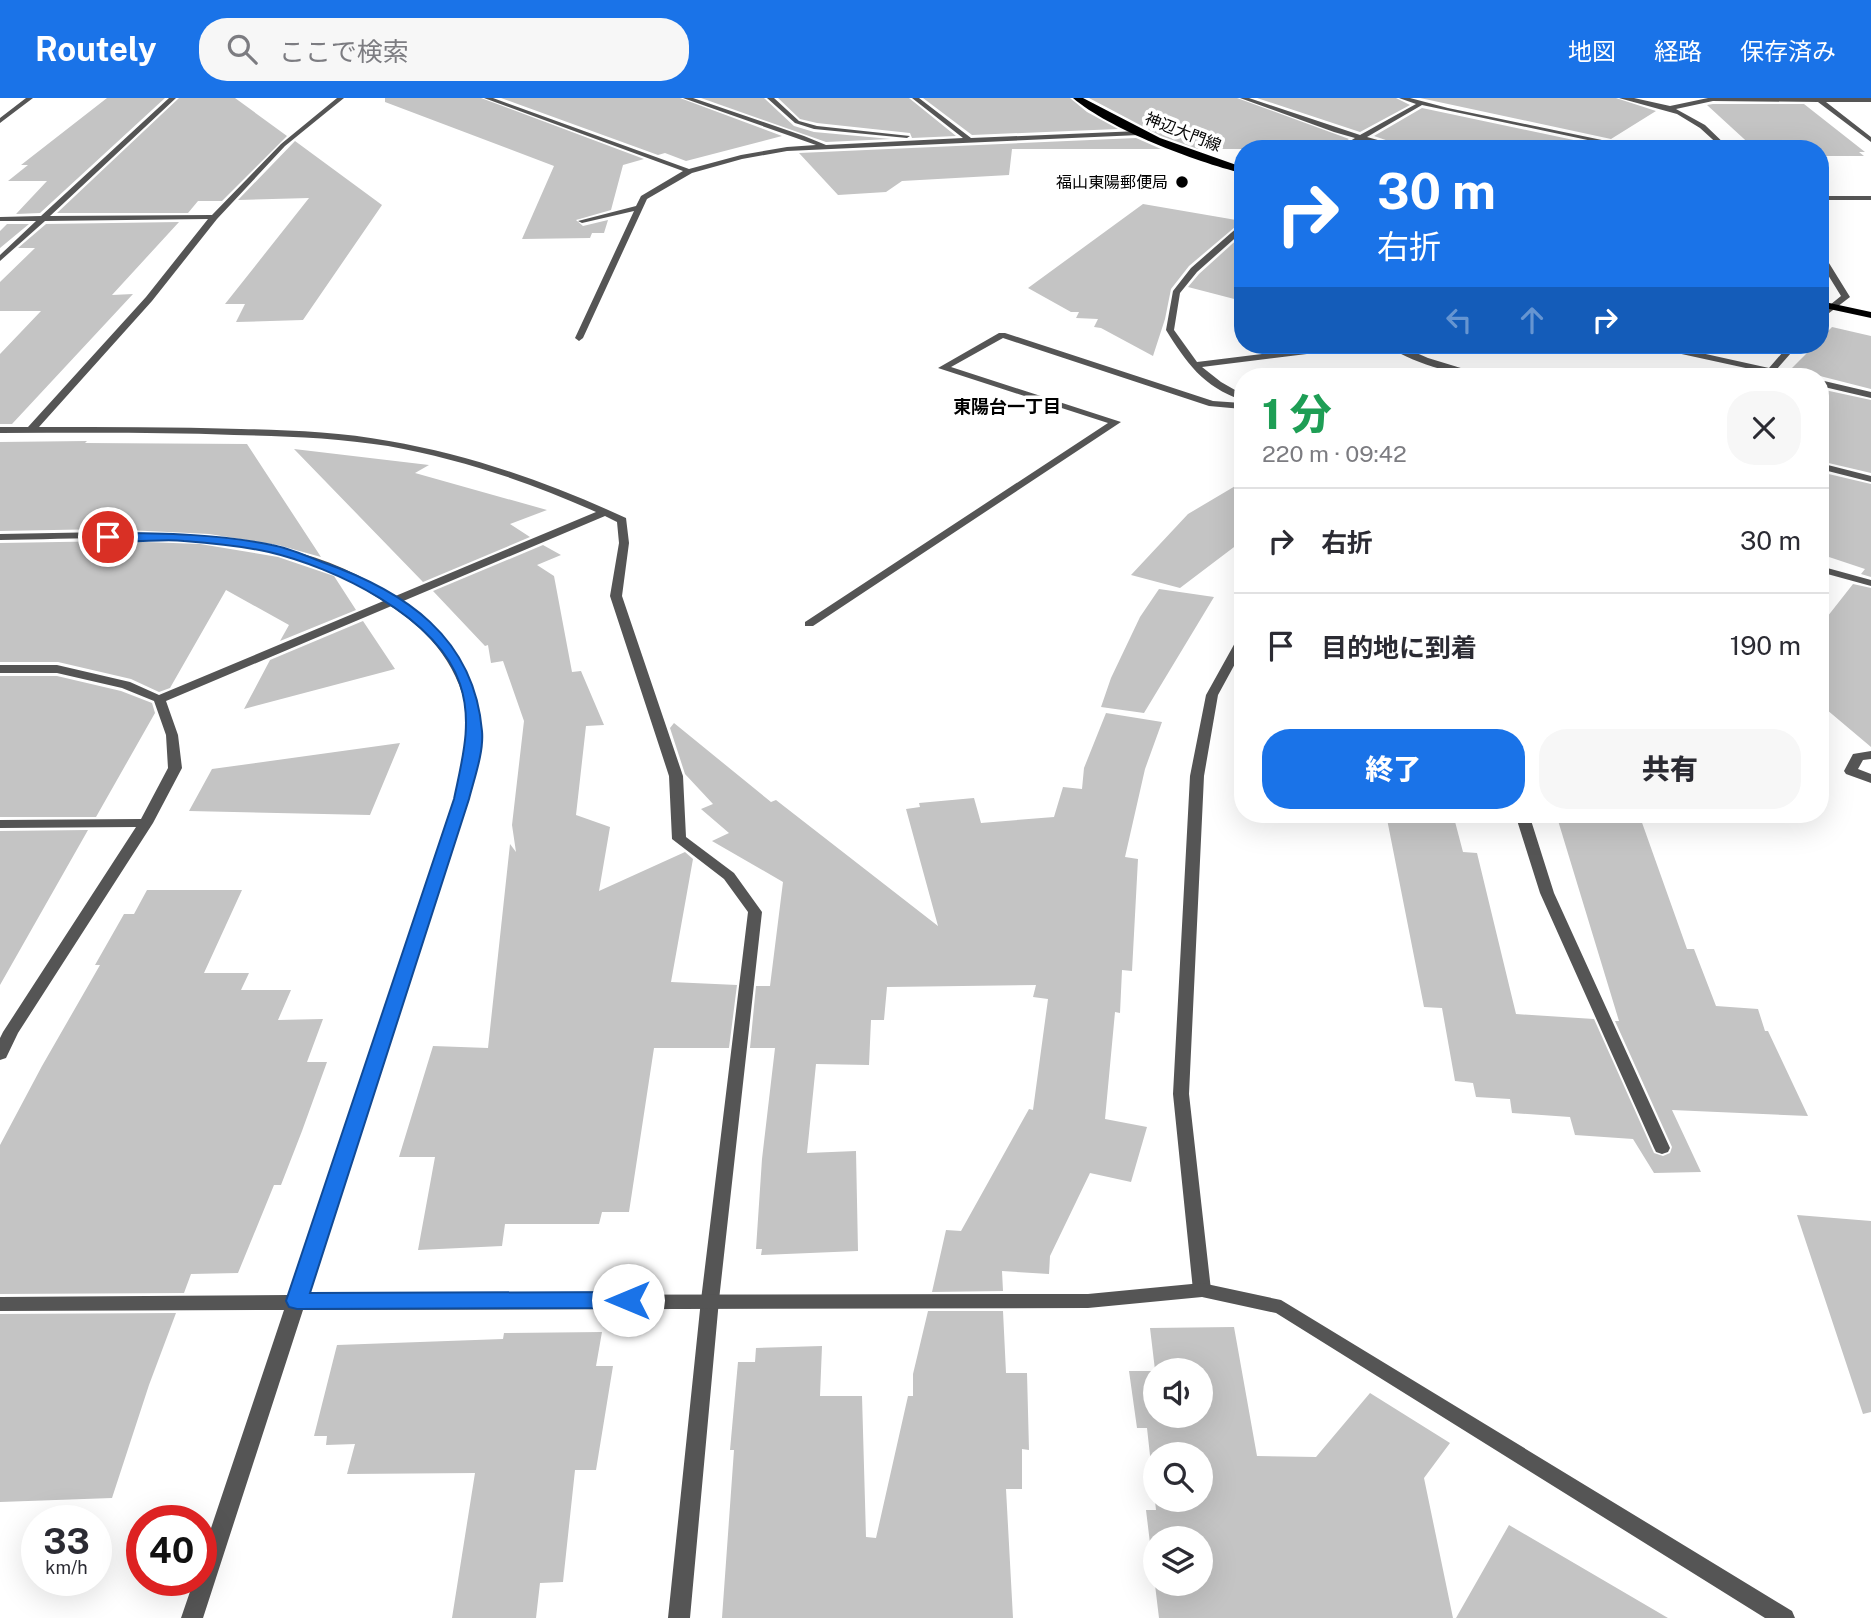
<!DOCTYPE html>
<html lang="ja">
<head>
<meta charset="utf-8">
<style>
	body { margin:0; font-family:"Public Sans","Noto Sans JP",sans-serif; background:#f7f7f7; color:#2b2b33; height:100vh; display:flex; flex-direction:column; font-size:26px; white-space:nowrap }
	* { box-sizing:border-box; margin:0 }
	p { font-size:23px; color:#7c7c81 }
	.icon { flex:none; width:38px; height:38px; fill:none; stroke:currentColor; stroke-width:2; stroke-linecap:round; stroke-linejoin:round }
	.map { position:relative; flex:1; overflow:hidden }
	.side { position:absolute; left:1234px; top:270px; width:595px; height:455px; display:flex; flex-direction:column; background:#fff; border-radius:28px; box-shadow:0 7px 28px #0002 }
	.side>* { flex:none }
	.guide { position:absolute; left:1234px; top:42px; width:595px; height:214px; border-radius:28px; box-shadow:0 7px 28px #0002; background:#1a73e8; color:#fff; overflow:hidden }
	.fabs { position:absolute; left:1143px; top:1260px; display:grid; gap:14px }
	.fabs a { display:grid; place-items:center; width:70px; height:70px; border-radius:50%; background:#fff; box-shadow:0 7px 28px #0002; font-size:35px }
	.speed { position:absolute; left:21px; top:1407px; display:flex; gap:14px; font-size:35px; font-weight:700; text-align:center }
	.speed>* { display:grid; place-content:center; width:91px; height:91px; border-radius:50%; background:#fff; box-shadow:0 7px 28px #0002; line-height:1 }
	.speed small { font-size:18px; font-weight:400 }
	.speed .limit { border:10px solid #d22; background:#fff; color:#111 }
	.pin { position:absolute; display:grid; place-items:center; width:60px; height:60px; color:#fff; margin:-30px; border:4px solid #fff; border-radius:50%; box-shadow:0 2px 7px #0007 }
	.me { position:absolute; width:77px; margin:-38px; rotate:270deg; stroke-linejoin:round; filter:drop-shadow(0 0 5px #0008) }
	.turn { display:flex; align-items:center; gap:24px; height:147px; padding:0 28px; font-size:32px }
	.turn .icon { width:91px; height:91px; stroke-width:2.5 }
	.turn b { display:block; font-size:49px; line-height:60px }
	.lanes { display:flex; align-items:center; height:66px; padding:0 28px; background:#0003; justify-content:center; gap:35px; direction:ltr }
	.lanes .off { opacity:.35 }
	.round { display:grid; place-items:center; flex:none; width:74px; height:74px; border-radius:28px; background:#f7f7f7 }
	.overview { display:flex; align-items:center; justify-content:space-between; height:119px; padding:0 28px }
	h1 { font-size:42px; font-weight:800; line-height:52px; color:#1e9e55 }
	.button { display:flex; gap:14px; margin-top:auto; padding:14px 28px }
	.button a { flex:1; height:80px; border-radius:28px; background:#1a73e8; color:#fff; font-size:28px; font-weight:800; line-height:80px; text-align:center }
	.button a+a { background:#f7f7f7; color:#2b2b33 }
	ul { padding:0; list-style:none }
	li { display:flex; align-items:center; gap:21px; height:105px; padding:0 28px; border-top:2px solid #e1e1e2 }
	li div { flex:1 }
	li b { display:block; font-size:26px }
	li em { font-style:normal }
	header { display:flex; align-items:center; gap:42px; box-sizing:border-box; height:98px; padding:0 35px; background:#1a73e8; color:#fff }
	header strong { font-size:33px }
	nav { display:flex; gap:38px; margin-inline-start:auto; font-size:24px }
	.search { width:490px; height:63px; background:#f7f7f7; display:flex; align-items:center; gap:18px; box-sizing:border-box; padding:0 24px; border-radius:28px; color:#7c7c81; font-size:26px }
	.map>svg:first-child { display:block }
</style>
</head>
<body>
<header>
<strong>Routely</strong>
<div class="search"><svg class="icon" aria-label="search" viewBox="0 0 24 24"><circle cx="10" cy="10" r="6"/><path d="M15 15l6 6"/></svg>ここで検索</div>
<nav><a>地図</a><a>経路</a><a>保存済み</a></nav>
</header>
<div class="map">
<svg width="1871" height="1520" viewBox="0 0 1871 1520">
	<rect width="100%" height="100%" fill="#fff"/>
	<path fill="#c4c4c4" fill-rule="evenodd" d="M107,0H165L40,115L16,116L47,83H8L28,67H21Z
		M179,0H235L287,38L222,103H198L188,115H57Z
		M385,0H481L644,61L623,67L611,112L576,122L583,128L608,122L604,135H592L590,140L522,141L554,68L385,4Z
		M501,0H680L782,38L686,63L665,55L658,57Z
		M701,0H764L794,28L814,34L891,41L826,44Z
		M778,0H909L956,38L912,40L910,35L817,25L800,21Z
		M923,0H1070L1087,14L1118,31L972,37Z
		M1089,0H1237L1349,41L1334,51H1198L1161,38Z
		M1257,0H1396L1410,7L1360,34Z
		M1420,0H1616L1656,13L1611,41Z
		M1713,6H1804L1865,54H1859L1864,58H1820V51H1755L1707,7Z
		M1422,10L1602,48L1597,51H1412L1374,38Z
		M1136,40L1161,51H1012L1009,77L902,83L886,94L838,97L799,55Z
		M295,43L382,107L303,222L236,224L245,206H225L309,100L238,102Z
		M1143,106L1242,123L1189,168L1171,191L1165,221L1153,258L1101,230L1094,229L1098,221L1076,220L1079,214H1071L1028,190Z
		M179,124L112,197L133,196L12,326H0V256L41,213H0V184L35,150H18L46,126Z
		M7,126H29L0,150V133Z
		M1242,137V203L1188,189L1199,176Z
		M1832,229L1871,238V291L1820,278H1802L1790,272L1815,247H1820V241Z
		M1820,291L1871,302V375L1820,363Z
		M87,343L85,345L247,346L321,459L278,447L209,436L107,431L0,433V344Z
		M294,351L429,367L415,375L547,412L510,426L530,439L423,484Z
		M1820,374L1871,386V479L1861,476L1865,471L1820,456Z
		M1242,384V443L1180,490L1131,477L1188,416Z
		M119,443L200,446L278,459L334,478L356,512L280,543L289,527L226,492L170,590L159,594L131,581L58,564H0V445Z
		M543,447L561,457L537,467L554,478L572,574L581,573L604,627L586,628L576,717L610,729L599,793L685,754L693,761L671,884L737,887L729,950H654L629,1114H602L599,1126H505L502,1148L418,1152L435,1059H399L433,948L488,950L510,746L516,754L512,727L524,623L503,563L491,565L488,547L485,548L433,493Z
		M1853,486L1871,490V649L1820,606V528Z
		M1159,491L1214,499L1144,615L1101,609L1111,580L1140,519Z
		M363,523L395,571L244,611L270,562Z
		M0,578H57L121,593L152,605L155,615L96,719H0Z
		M1106,615L1162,624L1145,671L1125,759L1138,761L1132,873L1122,872L1120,915L1115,914L1105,1021L1147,1029L1131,1084L1090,1075L1050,1158L1049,1176L1002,1173L1003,1193L932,1194L946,1132L961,1133L1029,1011L1033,1012L1048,901L1033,899L1036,887L887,889L884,922H871L869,967L816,966L807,1055L856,1053L858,1153L761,1157L762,1151H756L762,1061L775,950H750L756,888H770L783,784L712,743L729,735L701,711L713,706L685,676L670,630L674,625L771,704L776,702L938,828L906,711L920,709L919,705L974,700L981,725L1054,719L1063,689L1082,691L1084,670Z
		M400,645L370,717L189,713L212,671Z
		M1386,716H1453L1463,754L1477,755L1516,916L1594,921L1654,1055L1663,1058L1670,1055L1672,1049L1615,923H1619L1556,716H1633L1640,719L1687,851H1694L1716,908L1758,911L1765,933H1768L1808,1018L1672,1012L1701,1074L1654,1075L1633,1041L1575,1037L1570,1019L1512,1015L1510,1001L1476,999L1473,985L1455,983L1442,910L1424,909Z
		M88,732L0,887V733Z
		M147,792H242L204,875H249L241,892H291L278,922L323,921L307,964H327L302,1033L281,1087H274L238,1175L191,1176L184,1195L0,1196V1047L42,968L100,867H95L124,816H134Z
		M1797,1117L1871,1123V1314L1863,1316Z
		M928,1213H1003L1006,1275H1027L1029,1352L1022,1351V1391H1006L1013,1520H722L734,1352H730L738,1264H755L756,1250L822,1248L820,1298H862L866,1439L876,1440L908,1298H913V1276Z
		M176,1215L149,1287L112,1400L0,1404V1216Z
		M1234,1229L1257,1358L1316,1359L1370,1295L1450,1345L1424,1380L1453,1520H1159L1146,1412H1156L1147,1330H1137L1129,1273H1155V1318H1200V1272H1155L1150,1230ZM1155,1356H1200V1402H1155ZM1155,1440H1200V1486H1155Z
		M602,1234L596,1268H613L596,1372H575L563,1484L540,1485L536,1520H452L475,1375L347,1376L355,1346L326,1347L327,1338H314L337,1247L503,1241L504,1235Z
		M1509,1427L1668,1520H1456Z"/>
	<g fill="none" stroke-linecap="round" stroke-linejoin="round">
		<path fill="#555" fill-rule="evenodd" d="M26,0H33L0,25V20Z
			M169,0H176L50,118L212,117L281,46L337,0H344L285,48L217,121L152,203L39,329C106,329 174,329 241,331C290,332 340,334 389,343C471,357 550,385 626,420L629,445L622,498L683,678L686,739L734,775L762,814L719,1202L690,1520H668L701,1202L748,814L724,781L672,741L669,678L610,498L619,445L617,424L605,418L166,603L178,637L182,670L153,725L18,935L6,960L0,962V940L3,934L136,729L0,730V722L141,721L168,670L166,637L154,603L122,590L57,575H0V567H57L130,584L159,597L596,414C530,384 460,361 388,348C338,340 286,338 234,337C156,334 78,335 0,335V329H28L146,199L208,121L45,123L0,163V157L36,123H0V119L41,118Z
			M484,0H493L689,71L741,57L787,49L816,47L683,0H693L804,38L826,47L963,40L912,0H919L971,40L1139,33L1142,35L1139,37L787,53L742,61L692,75L647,101L583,240L579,243L575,240L634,113L582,125L578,123L636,108L641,98L683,73Z
			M767,0H774L799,23L817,28L910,38L907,40L814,31L795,25Z
			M1240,0H1249L1360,37L1416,6L1399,0H1410L1448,10L1645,51H1630L1422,7L1367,39L1410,51H1398L1362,42L1346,51H1337L1355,40L1334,34Z
			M1619,0H1634L1670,8L1708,0H1871V4H1826L1871,39V44L1818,4L1713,3L1676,11L1705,27L1730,51H1723L1700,30L1677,16Z
			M1820,98H1871V102H1820Z
			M1239,128H1242V134L1197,174L1180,195L1174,232L1197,264L1336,247H1361L1356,250L1202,269L1221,284L1242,296V302C1203,289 1186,264 1166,232L1173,193L1191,170Z
			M1820,155L1824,157L1850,199L1820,222V215L1841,198L1820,164Z
			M999,235H1005L1213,303L1242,305V311L1209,308L1003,240L951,269L1121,324L813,528H805V524L1108,325L938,270Z
			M1387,247H1398L1428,260L1487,278C1460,279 1408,264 1387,247Z
			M1650,247H1665L1769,270L1789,247H1798L1777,271L1799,278L1773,276L1763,278L1764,274L1654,250Z
			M1820,282L1871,294V300L1820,288Z
			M1820,365L1871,378V384L1820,371Z
			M1820,468L1871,482V488L1820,474Z
			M1242,539V553L1218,597L1204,678L1189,996L1211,1192L1208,1197L1202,1199L1196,1197L1193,1192L1173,996L1190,678L1206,597L1236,543Z
			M1871,653V661L1863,662L1858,671L1871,676V685L1846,676L1844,673L1853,656Z
			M1515,716H1529L1554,795L1670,1050L1668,1054L1662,1056L1656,1054L1654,1050L1540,795Z"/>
		<path fill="#555" fill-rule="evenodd" d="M107,434C196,436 293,439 372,485C383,491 393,499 403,506C448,536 477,578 481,633C483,656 474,679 469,701L308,1197L1088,1196L1202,1185L1281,1202L1792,1513L1795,1520H1765L1276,1215L1202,1199L1088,1210L303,1212L203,1520H181L194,1482H201V1460L284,1212L0,1213V1199L289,1197L455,701C460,679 470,656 469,633C466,580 438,540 395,511C370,494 345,479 316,468C220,431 101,441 0,442V436Z"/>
		<path fill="#000" fill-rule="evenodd" d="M1073,0H1083L1160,40L1242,69V75C1196,64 1109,31 1073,0Z
			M1820,203L1871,214V220L1820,209Z"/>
	</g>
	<path fill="#1a73e8" stroke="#114b97" stroke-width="2" d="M108,435C163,435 218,436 272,447C289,450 306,458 322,464C405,493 474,539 482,633C484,654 474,681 469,701L310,1195L628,1194L635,1196L638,1202L635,1208L628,1210L297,1211L289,1209L286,1203L454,701C462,662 473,625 460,586C437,518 333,469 269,454C242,448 211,445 184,443C158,440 129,447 104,441L102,439Z"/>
	<circle fill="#000" stroke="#fff" stroke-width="2.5" cx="1182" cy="84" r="7"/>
	<g text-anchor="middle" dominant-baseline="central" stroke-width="7" stroke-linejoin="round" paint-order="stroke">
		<g font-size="16" fill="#000" stroke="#fff">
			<text transform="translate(1183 34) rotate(21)">神辺大門線</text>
		</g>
		<g font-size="16" fill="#000" stroke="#fff" text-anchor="end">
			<text x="1168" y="84">福山東陽郵便局</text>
		</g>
		<g font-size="18" font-weight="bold" fill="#000" stroke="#fff">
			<text x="1007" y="308">東陽台一丁目</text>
		</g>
	</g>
</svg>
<div class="fabs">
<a><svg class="icon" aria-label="sound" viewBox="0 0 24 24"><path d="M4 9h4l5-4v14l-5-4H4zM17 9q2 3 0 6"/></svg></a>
<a><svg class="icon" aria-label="search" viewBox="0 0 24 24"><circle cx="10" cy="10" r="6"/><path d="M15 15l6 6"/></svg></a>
<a><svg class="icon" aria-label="layers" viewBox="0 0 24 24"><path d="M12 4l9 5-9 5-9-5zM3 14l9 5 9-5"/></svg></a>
</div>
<div class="speed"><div>33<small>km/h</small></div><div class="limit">40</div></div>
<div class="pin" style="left:108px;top:439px;background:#d93025"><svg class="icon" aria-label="arrive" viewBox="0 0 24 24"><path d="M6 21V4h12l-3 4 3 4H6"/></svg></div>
<svg class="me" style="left:628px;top:1202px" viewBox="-20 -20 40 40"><circle r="19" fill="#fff"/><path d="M0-13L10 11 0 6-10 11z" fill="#1a73e8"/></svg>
<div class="guide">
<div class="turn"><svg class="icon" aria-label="right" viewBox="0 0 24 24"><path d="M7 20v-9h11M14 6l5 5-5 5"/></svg><div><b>30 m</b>右折</div></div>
<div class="lanes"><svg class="icon off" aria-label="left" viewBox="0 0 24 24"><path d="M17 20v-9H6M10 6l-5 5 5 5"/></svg><svg class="icon off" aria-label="ahead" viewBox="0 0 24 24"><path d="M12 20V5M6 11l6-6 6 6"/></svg><svg class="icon" aria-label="right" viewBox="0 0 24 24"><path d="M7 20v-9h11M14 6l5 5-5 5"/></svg></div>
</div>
<section class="side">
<div class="overview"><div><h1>1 分</h1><p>220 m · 09:42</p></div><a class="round"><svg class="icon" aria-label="close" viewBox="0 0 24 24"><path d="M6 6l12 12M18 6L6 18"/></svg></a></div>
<ul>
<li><svg class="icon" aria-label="right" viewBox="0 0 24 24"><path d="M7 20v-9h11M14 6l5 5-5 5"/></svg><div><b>右折</b></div><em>30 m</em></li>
<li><svg class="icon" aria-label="arrive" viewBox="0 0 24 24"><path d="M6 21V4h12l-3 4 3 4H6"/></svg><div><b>目的地に到着</b></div><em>190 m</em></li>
</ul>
<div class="button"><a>終了</a><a>共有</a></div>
</section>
</div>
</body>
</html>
